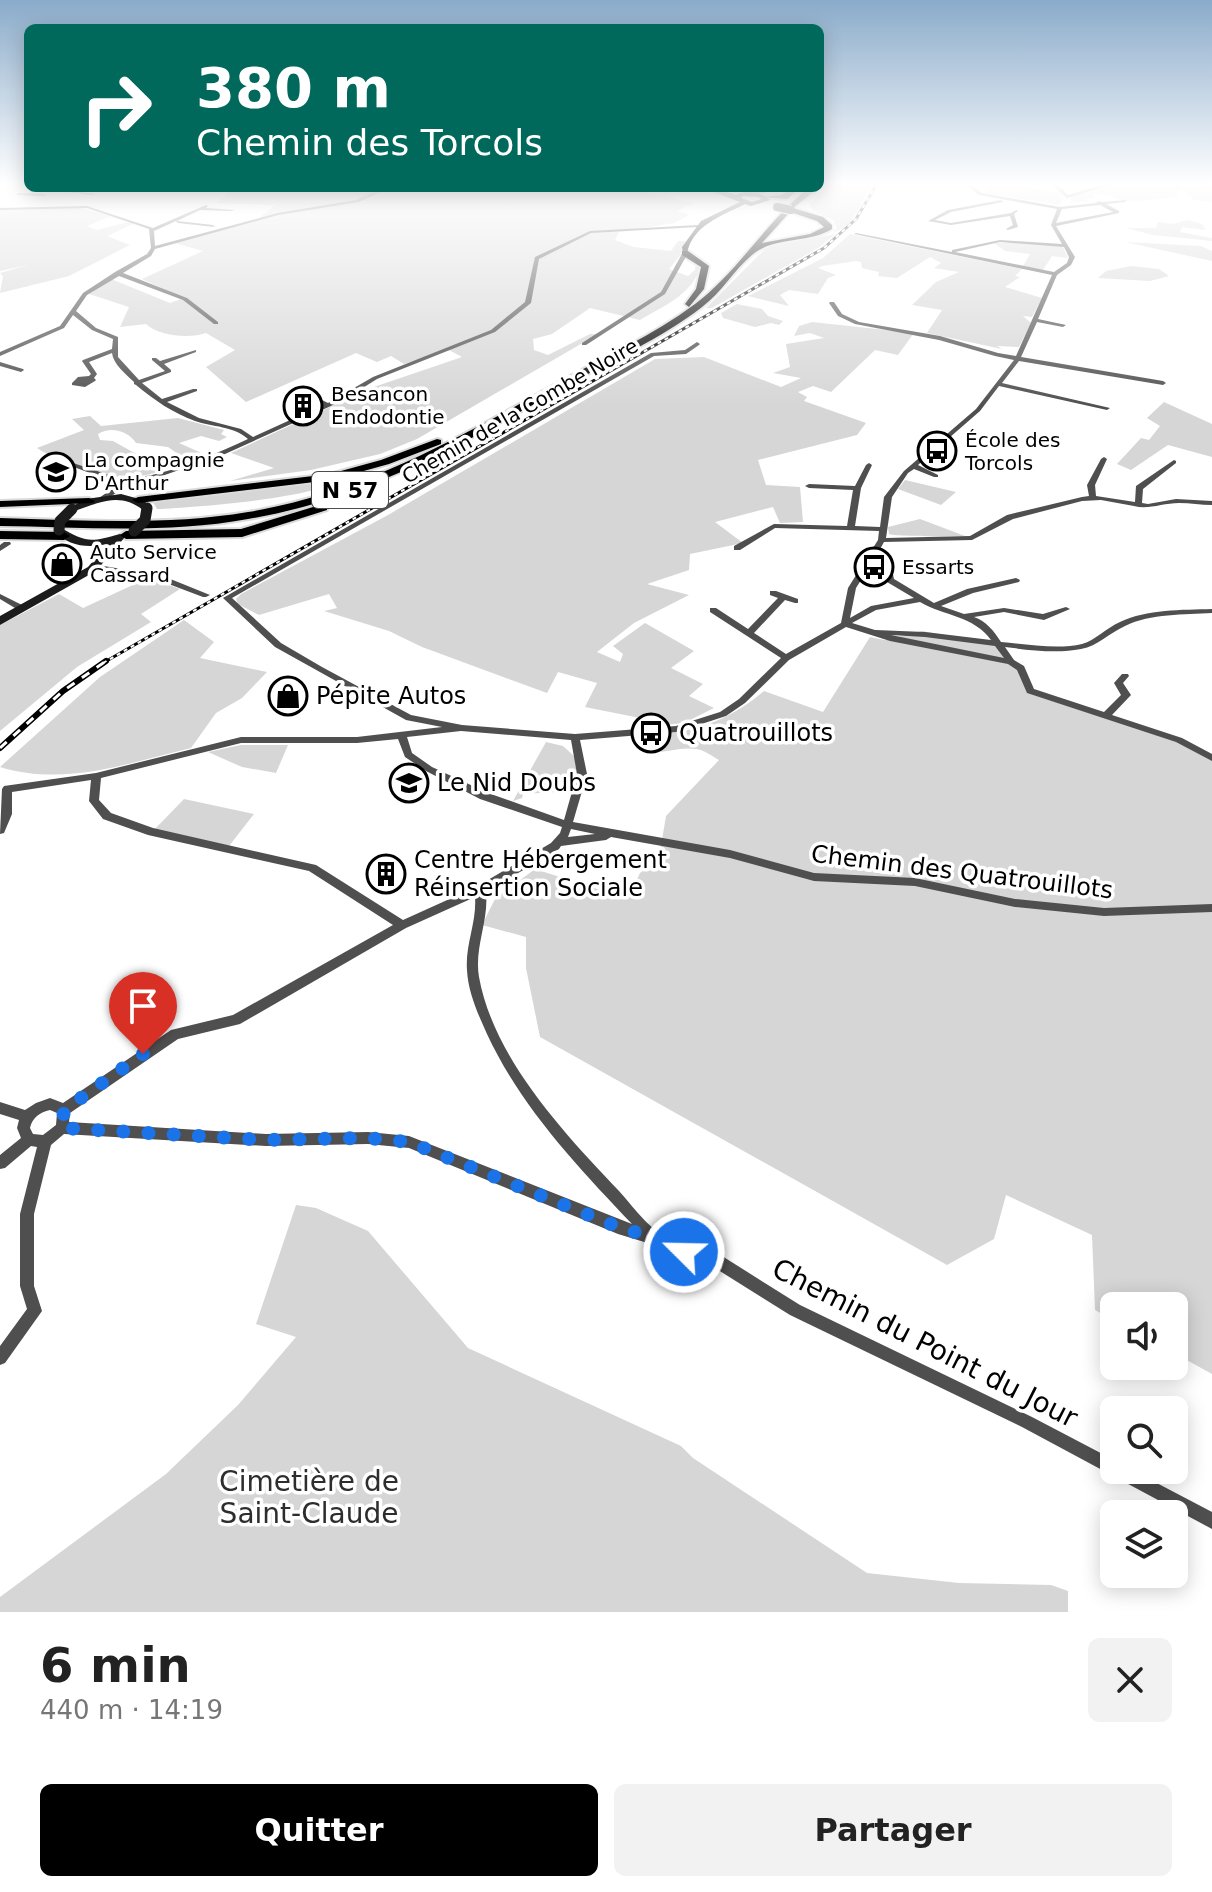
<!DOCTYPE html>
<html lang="fr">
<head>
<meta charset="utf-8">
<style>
	body { margin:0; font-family:"DejaVu Sans",sans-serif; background:#f2f2f2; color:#222; height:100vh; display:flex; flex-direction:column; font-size:30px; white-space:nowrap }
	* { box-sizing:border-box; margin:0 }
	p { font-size:26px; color:#767676 }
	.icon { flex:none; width:44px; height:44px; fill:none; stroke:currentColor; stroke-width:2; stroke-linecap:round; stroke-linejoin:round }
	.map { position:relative; height:1612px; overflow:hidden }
	.panel { display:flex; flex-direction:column; background:#fff; flex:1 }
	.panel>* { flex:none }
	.banner { position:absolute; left:24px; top:24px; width:800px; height:168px; border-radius:12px; box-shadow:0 4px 20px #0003; background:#00695c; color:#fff; overflow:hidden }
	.tools { position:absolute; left:1100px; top:1292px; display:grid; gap:16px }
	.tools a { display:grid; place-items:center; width:88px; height:88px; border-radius:12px; background:#fff; box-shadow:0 4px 20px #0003; font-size:40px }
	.pin { position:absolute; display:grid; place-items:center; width:68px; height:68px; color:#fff; margin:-82px -34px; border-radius:50% 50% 50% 0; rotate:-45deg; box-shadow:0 0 8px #0007 }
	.pin .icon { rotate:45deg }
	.me { position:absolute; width:88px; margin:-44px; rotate:293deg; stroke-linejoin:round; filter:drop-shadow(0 0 6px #0008) }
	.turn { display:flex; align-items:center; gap:28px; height:168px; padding:0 40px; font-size:36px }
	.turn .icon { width:104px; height:104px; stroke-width:2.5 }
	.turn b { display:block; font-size:56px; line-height:68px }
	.round { display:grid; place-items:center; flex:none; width:84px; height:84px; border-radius:12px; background:#f2f2f2 }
	.summary { display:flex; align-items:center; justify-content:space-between; height:136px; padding:0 40px }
	h1 { font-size:48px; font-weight:700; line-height:60px }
	.action { display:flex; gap:16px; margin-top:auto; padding:16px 40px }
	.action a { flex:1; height:92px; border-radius:12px; background:#000; color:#fff; font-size:32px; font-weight:700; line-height:92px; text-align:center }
	.action a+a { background:#f2f2f2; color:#222 }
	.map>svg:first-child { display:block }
</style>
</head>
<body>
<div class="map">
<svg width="1212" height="1612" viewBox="0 0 1212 1612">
	<rect width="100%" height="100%" fill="#fff"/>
	<path fill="#d6d6d6" d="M831,182H872C863,199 854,228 833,232L837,228L833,220L812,210L810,204Z
		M1123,182H1212V202L1194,200L1183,188L1176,192L1179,196C1161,199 1142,202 1126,200C1114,199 1107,193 1093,194L1095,198L1086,199L1089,201L1070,203L1071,197Z
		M991,183L1063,193L1065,195L1060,205L984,193Z
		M227,188H629L693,203L677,211L689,215L674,223L619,232L615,240L634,247L671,251L678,241H685L683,252L669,269L688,276L695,270L696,260L701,267C690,296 665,305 640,320L590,308L552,334L533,339L534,350L548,355L590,334H598L417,439L380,454L311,470L230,481L274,468L231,453L371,388L462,357L449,350L404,364L391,356L377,362L356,353L246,402L206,367L235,350L206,333C190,339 158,336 146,324L120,327L129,307L89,294L111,279L170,303L184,298L142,279L203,251L171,242L258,219L275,205L215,203L225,196Z
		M25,207H75L111,216L87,226L97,230L128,222L133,224L107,236L130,245L69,276L0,293L3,276L0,273L28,265L0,271V210Z
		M1187,220L1202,224L1206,230L1182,227L1180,232L1212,238V241L1153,235L1126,228H1156L1158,222L1173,224Z
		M836,234L818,248L712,308H706L769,245Z
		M850,234L1022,269L1015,276L1020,277L1005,287L1042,298L1032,317L1023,316L1031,323L1019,347L997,346L1002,349L927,333L942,310L912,305L936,282L959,272L934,268L941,263L930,257L897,278L878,276L879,272L862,268L861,262L856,261L822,266L818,268L836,275L828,278L818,294L789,290L780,295L789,306L748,296L823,258Z
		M1022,242L1063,247L1068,258L1052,256L1043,270L1023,266L1030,254L1005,251L994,243Z
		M1125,242L1201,246L1212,251V261Z
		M1131,266L1159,269L1169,276L1150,281L1098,278L1106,271Z
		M737,304L762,309L768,316L783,321L779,325L771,323L755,327L723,318L721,313Z
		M812,322L914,333L898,355L875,350L831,392L813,386L798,392L807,397L804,401L866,423L857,435L758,460L766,485L800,487L803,522L780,523L773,507L715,522L743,543L690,554L689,570L647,584L689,595L634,623L597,652L620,662L623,654L613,646L645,623L694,651L671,668L703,684L689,696L714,708L684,723L631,728L640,718L585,707L597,683L558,672L547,693L422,647L389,631L324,611L337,608L329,594L259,615L238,604L236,599L241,594L388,515L655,359L704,357L781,387L801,378L773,373L790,367L786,344L824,338L810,333L794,336L799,326Z
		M1164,402L1212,424V457L1168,445L1131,470L1117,464L1141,438L1149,440L1160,426L1147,418Z
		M90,416L101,426L178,418L224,430L221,434L227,437L219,441L201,436L179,443L206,455L188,461L168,447L136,443C128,431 111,426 98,434L100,440L113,441L163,469C153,475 133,478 121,478C104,478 51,458 37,448L84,430L72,419Z
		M356,473C327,498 200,507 157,509L153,502C220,487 287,489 356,473Z
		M905,480L956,492L941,505L898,489Z
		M920,519L965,536C954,536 894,537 889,534L888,527Z
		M148,578L180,589L141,614L151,622L77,667L0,731V625L59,594L83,608Z
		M184,620L214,642L200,658L267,672L242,698L216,713L191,748C128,763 65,787 0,767L100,677Z
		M922,631L997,644L1016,666L1028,693L1197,748L1212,759V1374L1174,1353V1306H1114V1321L1095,1310L1092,1235L1006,1195L994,1239L947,1265L540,1037L526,968V937L482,925L495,899L535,869L628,899L640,873L659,858L666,816L719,760C712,756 704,750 696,749C672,745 649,764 633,737C687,733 721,727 764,691L823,712L870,637L885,640Z
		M546,742L563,746L575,757L577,775L572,791L523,794L522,798L513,801Z
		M241,745H288L276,773L242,767L208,752Z
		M184,799L254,814L229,846L154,830Z
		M296,1205L316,1208L368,1231L468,1348L681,1446L693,1458L867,1573L959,1583L1051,1585L1068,1591V1612H0V1597L166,1474L238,1405L296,1337L256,1324Z"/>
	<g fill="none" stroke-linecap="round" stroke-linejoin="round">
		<g stroke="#dbdbdb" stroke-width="4">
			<path id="trunk" d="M791,188H800L787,199L763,197L782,195Z
				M809,188H818L793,208L823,217L832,225V229C808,244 774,236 752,255C734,270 722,292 702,307C661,339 610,361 566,386C466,443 363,500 248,519C167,534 82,527 0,526V518C82,520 166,526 248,512C360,494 461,437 559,382C604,357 654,335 695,304C739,271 766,221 809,188ZM790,212L817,221L824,227L810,234L762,243Z
				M682,251H688L709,266L704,289L689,307L685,304L696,289L701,267L682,255Z
				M437,439L441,440V444L389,464L331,480L138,503L132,500L138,497L330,474L381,460Z
				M89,498L95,501L93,503L0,507V501Z
				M323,504L327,506V510L242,537L126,539L120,535L126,531L241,529Z
				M0,531L64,532L70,536L64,540L0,539Z"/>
		</g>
		<path fill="#4f4f4f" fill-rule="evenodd" d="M17,182H28V184Z
			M963,182H968L982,193L1060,207L1096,203L1098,201L1102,202L1127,200L1125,202L1106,204L1119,211V213L1056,226L1075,257L1071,265L1057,275L1038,319L1066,325L1063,327L1037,322L1021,357L1163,381L1166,383L1163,385L1019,361L1002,383L1110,408L1107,410L999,386L980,411L918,465L938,475V477H934L914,469L908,473L892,497L886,538L970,536L1007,515L1082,497L1089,496L1087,485L1101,459L1104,457L1107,459L1095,485L1096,496L1135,502L1136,486L1174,460L1176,461V463L1143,489L1142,503L1148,504L1176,499L1212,501V505C1201,505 1190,503 1179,503C1163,503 1148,510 1134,506L1101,500L1082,501L1013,519L972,540L884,542L879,551L890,561L894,579L934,603L967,589L1016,578L1020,580L1019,582L973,593L941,606L964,614L1004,608L1043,614L1066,607L1070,609L1044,620L1004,612L974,617C986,621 994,631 1001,642C1025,644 1058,650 1082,644C1096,640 1106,628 1120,622C1147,609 1182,610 1212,609V613C1184,615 1151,613 1125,626C1109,633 1098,646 1081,649C1057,654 1029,650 1005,647L1014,660L1024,666L1034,689L1104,712L1121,695L1114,683L1122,674H1128L1129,676L1123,683L1131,695L1112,715L1182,738L1212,754V761L1176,742L1027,693L1017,670L1008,664L890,641L846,627L789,660L745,703L726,716L677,732L580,740L587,774L573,822L730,850L814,873L915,878L1015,899L1104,908L1212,904V912L1104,916L1015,907L915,886L814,881L730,858L611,837L606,840L561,846L559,849L486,892C489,921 474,948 479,977C494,1059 564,1133 619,1191C629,1202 645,1223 657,1231C663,1235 673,1237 680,1239C696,1216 727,1229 722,1256L800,1305L1032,1417L1114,1460V1470H1132L1212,1512V1529L1022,1427L790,1315L715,1268C696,1278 683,1273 677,1252L618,1234L409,1148L368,1144L266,1146L64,1134L51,1145L34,1214V1286L42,1311L5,1363L0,1365V1346L27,1309L20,1286V1214L37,1147L31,1146L5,1168L0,1169V1155L21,1138L17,1128L19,1120L0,1114V1102L25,1110L36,1103L50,1098L63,1103L171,1030L233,1015L393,925L309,871L148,835L103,819L89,801L91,780L12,792V814L4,833L0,834L2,789L4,786L96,773L241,737H357L442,727L406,720L275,647L223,598L651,353L685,350L697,342L700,344L699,345L686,354L654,356L232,598L281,643L322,667L411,715L462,725L575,734L676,726L720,712L739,699L781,658L710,612V608H716L748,629L778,598L770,595V591H776L798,599V603H795L785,600L754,633L786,654L841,623L848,588L878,540L879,531L775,528L740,550H734V546L774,524L847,526L853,490L809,488L805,486L809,484L855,486L866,465L869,463L872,465L861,488L855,526L880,527L884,497L904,471L976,409L1014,360L995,356L939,340L855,324L838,316L829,303L830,302H834L842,314L859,322L940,336L998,353L1016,356L1052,275L854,234L856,233L952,252V250L1000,240L1062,244L1051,225L1057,209L979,195ZM1100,205L1113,212L1056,223L1062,209ZM1000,242L1064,247L1069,257L1067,263L1054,272L955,252ZM876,556L882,562L887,582L914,598L871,606L850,618L856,588ZM920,602C944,616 974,616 991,640L925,632L875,630L852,623L876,610ZM891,635L925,637L995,646L1004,658ZM461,731L571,740L577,774L564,820L488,793L432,767L412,753L407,737ZM398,739L405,757L426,771L480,799L562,827L560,833L551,843L476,887L403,920L316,865L153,828L111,813L99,800L101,778L241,743H357ZM571,829L595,834L568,837ZM475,897C477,922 465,945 467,970C468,992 478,1014 487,1034C521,1107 577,1166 632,1224L409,1136L368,1132L266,1134L69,1122L70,1113L178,1039L240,1024L406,928ZM50,1110L57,1113L56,1125L43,1135L33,1134L30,1128C32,1118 40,1112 50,1110ZM698,1240L704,1241L709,1246V1254L704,1259H696L691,1254V1246Z
			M1043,182L1056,183L1068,195L1114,182H1121L1067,198L1052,185Z
			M34,188H49L95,194L93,195Z
			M381,189L385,190L359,202L278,215L155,249L151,256L123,273L187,298L218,322V324H214L183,300L119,276L87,295L76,311L96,328L118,337V357L139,380L165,371L152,360V358H156L160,361L196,350V352L164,364L171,370V372L142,383L162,399L193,389H197V391L167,402L199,418L241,429L253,437L323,405L308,397V395H312L328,403L373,377L491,330L525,302L535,257L590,231L698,225L700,226L698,227L591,233L539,259L531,303L495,332L377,379L342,401L225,454L159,477L131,482L106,500L99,498L119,484L66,464V462H70L124,480C134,476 145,477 156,474C185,467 220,452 248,439C234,426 212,427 195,421C173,413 154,400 136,385L134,384V382C126,374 113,364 112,353L89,362L97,374L94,378L96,380L95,381L85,387L72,385V383L78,377L89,376L91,374L82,361L83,360L112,349L113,339L92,330L73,315L64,328L0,356V352L60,326L83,293L115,272L147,254L151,248L149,229L87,208L0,210V208L87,206L153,228L206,205L208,206L206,208L234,210L232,211L200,210L177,221L213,225L215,227L178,223L176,221L154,231L155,246L278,213L356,200Z
			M770,189L772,191L752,195L750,194Z
			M18,193L44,194L46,195L44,196L16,195Z
			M1001,200L1003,202L951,212L935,220L951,223L1011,213L1016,210L1018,211L1014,214L1018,227L1008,230L1006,229L1013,225L1010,216L951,225L928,221L948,210Z
			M683,252L688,253L665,294L586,345H582V343L661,292Z
			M0,362L23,369L24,370L21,372L0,366Z
			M4,542H10L11,544L0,551V545Z
			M92,564L163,576L210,595L206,597H203L158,580L95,568L91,566Z
			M0,594L26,607L27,609L23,611H20L0,599Z"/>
		<path fill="#1c1c1c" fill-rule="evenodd" d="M703,188H713L736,195C747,189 761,192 770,200L751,206L745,204C722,216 692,225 687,254H683L682,247L701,221L740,202ZM743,196L758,197L762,199L752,202L741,198Z
			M121,494L143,500L152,508L143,510C120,491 97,503 72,512L67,509L86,499Z
			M59,527C87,542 88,543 120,534L125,537L96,571L0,625V616L88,567L108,544C88,548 68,547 54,530Z"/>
		<use href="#trunk" fill="#000" fill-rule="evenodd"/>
		<g stroke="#000" stroke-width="3">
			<path id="rail-far1" d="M103,663L824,248L856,219L878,182"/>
		</g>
		<g stroke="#000" stroke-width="6">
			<path id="rail" d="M0,748L63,691L106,661"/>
		</g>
		<use href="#rail-far1" stroke="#fff" stroke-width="2" stroke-dasharray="4" stroke-linecap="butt"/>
		<use href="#rail" stroke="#fff" stroke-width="3" stroke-dasharray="9" stroke-linecap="butt"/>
		<g stroke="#dbdbdb" stroke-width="10" stroke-linecap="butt">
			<path id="trunk-bridge" d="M777,207L791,210"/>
		</g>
		<path stroke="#1c1c1c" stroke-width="11" d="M59,530L60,521L72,509
			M134,531L145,520L147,508"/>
		<use href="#trunk-bridge" stroke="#000" stroke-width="8"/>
	</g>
	<linearGradient id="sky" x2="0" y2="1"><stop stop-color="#8aabca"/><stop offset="0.45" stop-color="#fff"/><stop offset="1" stop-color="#fff" stop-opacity="0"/></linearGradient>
	<rect width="1212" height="408" fill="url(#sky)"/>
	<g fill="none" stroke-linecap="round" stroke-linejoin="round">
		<path stroke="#1a73e8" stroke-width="14" stroke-dasharray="0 25.2" d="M143,1054L64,1110L62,1128L266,1140L368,1138L409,1142L618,1227L684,1247V1252"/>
	</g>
	<defs>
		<g id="building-ring" transform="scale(2)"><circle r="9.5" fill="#fff" stroke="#000" stroke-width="1.5"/><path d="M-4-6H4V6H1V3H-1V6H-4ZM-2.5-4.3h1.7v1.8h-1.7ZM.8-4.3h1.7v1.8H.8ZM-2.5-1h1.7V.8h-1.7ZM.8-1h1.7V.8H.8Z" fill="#000"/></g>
		<g id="bus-ring" transform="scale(2)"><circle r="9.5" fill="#fff" stroke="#000" stroke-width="1.5"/><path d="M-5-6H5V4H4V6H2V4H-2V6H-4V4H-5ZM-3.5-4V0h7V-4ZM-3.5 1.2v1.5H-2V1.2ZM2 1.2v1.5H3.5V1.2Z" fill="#000"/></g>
		<g id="school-ring" transform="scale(2)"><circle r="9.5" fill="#fff" stroke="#000" stroke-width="1.5"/><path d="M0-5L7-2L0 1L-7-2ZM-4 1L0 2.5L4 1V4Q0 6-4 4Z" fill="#000"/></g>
		<g id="shop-ring" transform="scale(2)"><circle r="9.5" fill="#fff" stroke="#000" stroke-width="1.5"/><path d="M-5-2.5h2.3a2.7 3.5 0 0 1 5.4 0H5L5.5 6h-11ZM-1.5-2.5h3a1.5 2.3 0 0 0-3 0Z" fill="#000"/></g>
	</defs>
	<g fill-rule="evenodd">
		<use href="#building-ring" x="303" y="406"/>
		<use href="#bus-ring" x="937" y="451"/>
		<use href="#school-ring" x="56" y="472"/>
		<use href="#shop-ring" x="62" y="564"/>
		<use href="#bus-ring" x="874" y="567"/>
		<use href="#shop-ring" x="288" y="696"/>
		<use href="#bus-ring" x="651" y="733"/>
		<use href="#school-ring" x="409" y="783"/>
		<use href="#building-ring" x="386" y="874"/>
	</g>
	<g text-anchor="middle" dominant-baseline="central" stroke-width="7" stroke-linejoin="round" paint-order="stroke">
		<g font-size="20" fill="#000" stroke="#fff" text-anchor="start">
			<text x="331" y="394">Besancon<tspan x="331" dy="23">Endodontie</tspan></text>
			<text x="965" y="440">École des<tspan x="965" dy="23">Torcols</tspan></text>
			<text x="84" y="460">La compagnie<tspan x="84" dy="23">D'Arthur</tspan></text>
			<text x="90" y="552">Auto Service<tspan x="90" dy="23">Cassard</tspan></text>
			<text x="902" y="567">Essarts</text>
		</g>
		<g font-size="20" fill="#000" stroke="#fff">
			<text transform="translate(520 411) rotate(-30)">Chemin de la Combe Noire</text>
		</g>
		<rect fill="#fff" stroke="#4c4c4c" stroke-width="2" x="312" y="472" width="76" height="36" rx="6"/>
		<g font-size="22" font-weight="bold" fill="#000">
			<text x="350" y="490">N 57</text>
		</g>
		<g font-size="24" fill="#000" stroke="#fff" text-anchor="start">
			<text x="316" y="696">Pépite Autos</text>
			<text x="679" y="733">Quatrouillots</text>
			<text x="437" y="783">Le Nid Doubs</text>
			<text x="414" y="860">Centre Hébergement<tspan x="414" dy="28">Réinsertion Sociale</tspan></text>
		</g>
		<g font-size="24" fill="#000" stroke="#fff">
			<text transform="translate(962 872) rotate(7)">Chemin des Quatrouillots</text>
		</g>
		<g font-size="28" fill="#000" stroke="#fff">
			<text transform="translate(925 1343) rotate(27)">Chemin du Point du Jour</text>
		</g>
		<g font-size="28" fill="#2d2d2d" stroke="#fff">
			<text x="309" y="1481">Cimetière de<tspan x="309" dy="32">Saint-Claude</tspan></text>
		</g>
	</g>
</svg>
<div class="tools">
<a><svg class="icon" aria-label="sound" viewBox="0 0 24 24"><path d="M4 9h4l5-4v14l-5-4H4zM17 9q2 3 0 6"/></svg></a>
<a><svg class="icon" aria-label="search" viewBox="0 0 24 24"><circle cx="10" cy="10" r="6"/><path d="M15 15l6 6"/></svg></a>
<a><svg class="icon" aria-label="layers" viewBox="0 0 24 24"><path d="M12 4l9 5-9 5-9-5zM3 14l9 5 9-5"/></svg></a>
</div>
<div class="pin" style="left:143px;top:1054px;background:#d93025"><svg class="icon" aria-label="arrive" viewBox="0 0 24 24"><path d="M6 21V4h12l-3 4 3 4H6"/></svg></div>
<svg class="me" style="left:684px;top:1252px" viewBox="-20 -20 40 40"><circle r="17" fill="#1a73e8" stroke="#fff" stroke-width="3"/><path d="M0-11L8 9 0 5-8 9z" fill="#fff"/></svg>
<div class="banner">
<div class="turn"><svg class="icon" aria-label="right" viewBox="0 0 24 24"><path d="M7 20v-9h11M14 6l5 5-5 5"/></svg><div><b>380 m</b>Chemin des Torcols</div></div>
</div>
</div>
<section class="panel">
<div class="summary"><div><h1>6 min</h1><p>440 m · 14:19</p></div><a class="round"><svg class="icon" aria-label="close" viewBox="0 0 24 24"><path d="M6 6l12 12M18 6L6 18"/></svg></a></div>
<div class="action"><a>Quitter</a><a>Partager</a></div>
</section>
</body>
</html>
